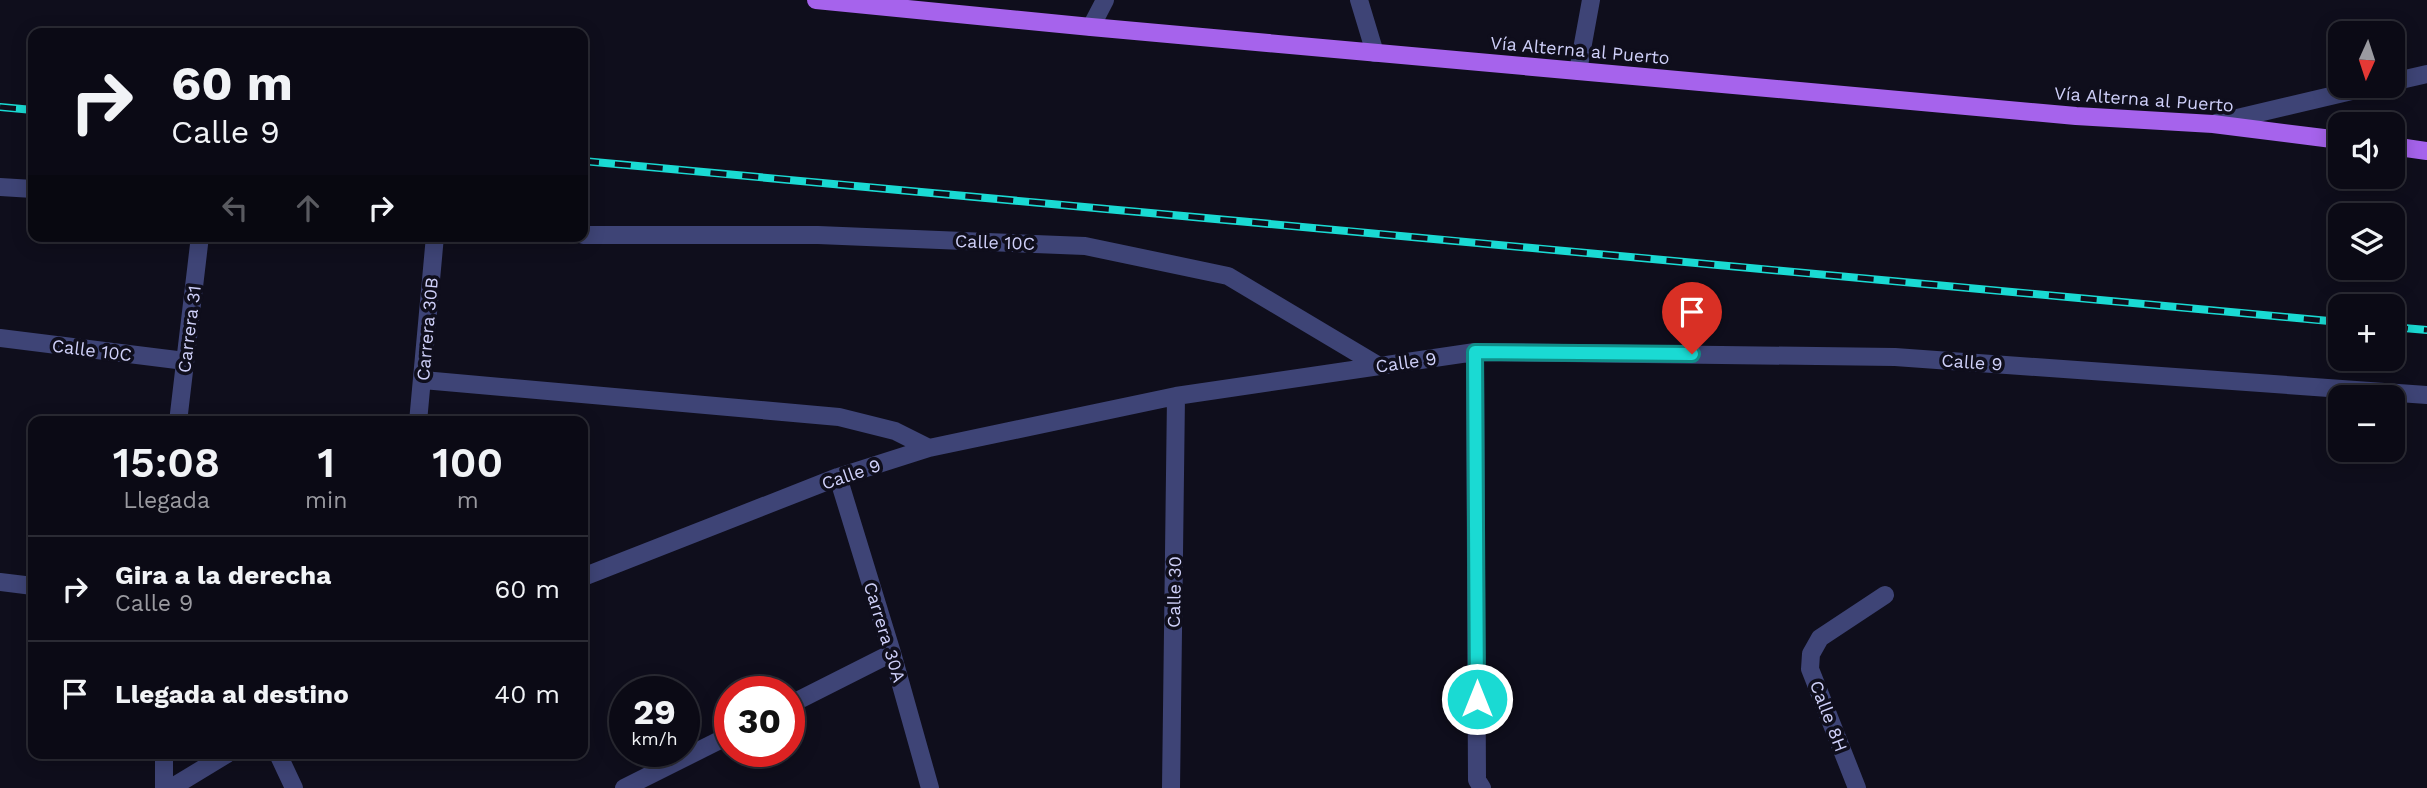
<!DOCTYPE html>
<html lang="es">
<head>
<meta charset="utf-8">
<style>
	body { margin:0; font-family:"Work Sans",sans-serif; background:#14131e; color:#f1f3f6; height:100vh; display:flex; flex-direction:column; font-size:26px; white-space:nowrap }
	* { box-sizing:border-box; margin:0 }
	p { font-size:23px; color:#9a9aa0 }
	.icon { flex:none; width:38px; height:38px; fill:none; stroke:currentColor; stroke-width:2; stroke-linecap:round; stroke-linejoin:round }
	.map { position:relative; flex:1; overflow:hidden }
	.panel { position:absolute; left:28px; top:416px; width:560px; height:343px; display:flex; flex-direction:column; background:#0b0a15; border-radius:14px; box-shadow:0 4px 18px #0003,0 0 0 2px #2b2b34 }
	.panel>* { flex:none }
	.banner { position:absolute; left:28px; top:28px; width:560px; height:214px; border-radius:14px; box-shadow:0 4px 18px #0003,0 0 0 2px #2b2b34; background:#0b0a15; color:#f1f3f6; overflow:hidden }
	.needle { width:46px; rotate:183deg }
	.buttons { position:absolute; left:2328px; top:21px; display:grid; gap:14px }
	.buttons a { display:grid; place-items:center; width:77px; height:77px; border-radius:14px; background:#0b0a15; box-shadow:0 4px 18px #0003,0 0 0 2px #2b2b34; font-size:35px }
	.speed { position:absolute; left:609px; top:676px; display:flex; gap:14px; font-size:35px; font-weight:700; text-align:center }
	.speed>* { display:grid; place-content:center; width:91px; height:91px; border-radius:50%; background:#0b0a15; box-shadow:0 4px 18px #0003,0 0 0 2px #2b2b34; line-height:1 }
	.speed small { font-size:18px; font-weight:400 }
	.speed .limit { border:10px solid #d22; background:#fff; color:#111 }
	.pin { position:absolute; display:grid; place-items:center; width:60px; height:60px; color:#fff; margin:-72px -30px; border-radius:50% 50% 50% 0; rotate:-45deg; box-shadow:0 0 7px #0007 }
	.pin .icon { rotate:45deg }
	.me { position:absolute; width:77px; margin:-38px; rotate:0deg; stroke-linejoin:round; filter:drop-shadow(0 0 5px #0008) }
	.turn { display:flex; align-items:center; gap:24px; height:147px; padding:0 28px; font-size:32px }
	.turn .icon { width:91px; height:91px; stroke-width:2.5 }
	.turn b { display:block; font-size:49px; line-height:60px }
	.lanes { display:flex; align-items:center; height:66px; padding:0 28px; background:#0003; justify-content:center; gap:35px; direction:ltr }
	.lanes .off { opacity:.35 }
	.eta { display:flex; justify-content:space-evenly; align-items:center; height:119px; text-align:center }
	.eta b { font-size:42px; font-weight:600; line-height:49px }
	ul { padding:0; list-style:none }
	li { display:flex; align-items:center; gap:21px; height:105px; padding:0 28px; border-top:2px solid #2b2b34 }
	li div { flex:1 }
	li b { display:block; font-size:26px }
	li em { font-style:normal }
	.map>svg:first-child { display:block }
</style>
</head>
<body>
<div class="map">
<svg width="2427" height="788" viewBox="0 0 2427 788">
	<rect width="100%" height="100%" fill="#0f0e1c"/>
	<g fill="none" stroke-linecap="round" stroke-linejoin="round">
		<path stroke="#3e4476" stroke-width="18" d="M1359,0L1375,53
			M1091,27L1105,0
			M1578,71L1591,0
			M2392,82L2427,74
			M2216,123L2373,86
			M0,187L33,189
			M583,235H818L1085,246L1228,276L1379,366
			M0,338L185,361
			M1475,352L1477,780L1482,788
			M423,380L839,417L895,431L929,448
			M178,422L200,236
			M418,422L435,236
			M838,477L892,653L930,788
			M583,577L838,477L929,448L1176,396L1475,352L1895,357L2427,395
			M0,582L33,586
			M789,705L892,653
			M164,754V788
			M278,754L294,788
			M171,788L227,754
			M624,788L730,735
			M1171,788L1176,396
			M1857,788L1810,669L1811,654L1820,638L1885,595"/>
		<path stroke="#a663ec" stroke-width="18" d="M816,0L1091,27L2076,116L2213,124L2340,140
			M2392,146L2427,151"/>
		<g stroke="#1adad3" stroke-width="8">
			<path id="rail" d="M0,107L33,110
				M583,161L2340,322
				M2392,327L2427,330"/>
		</g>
		<use href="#rail" stroke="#0f0e1c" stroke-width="5" stroke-dasharray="16" stroke-linecap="butt"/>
	</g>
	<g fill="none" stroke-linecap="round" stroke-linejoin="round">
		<g stroke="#118e89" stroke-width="18">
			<path id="route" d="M1477,699L1475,352L1692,354"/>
		</g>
		<use href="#route" stroke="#1adad3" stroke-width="12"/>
	</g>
	<g text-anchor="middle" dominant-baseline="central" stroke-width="7" stroke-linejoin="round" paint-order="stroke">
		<g font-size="18" fill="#cfd0f9" stroke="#0f0e1c">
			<text transform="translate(1580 50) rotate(5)">Vía Alterna al Puerto</text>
			<text transform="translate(2144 99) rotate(4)">Vía Alterna al Puerto</text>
			<text transform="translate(995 242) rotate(2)">Calle 10C</text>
			<text transform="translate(189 329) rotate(-83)">Carrera 31</text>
			<text transform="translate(427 329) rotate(-85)">Carrera 30B</text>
			<text transform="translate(92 350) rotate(7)">Calle 10C</text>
			<text transform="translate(1406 362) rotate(-8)">Calle 9</text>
			<text transform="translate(1972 362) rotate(4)">Calle 9</text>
			<text transform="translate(851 474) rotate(-19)">Calle 9</text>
			<text transform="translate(1174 592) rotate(-89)">Calle 30</text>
			<text transform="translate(885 632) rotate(73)">Carrera 30A</text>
			<text transform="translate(1829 716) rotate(69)">Calle 8H</text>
		</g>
	</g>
</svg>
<div class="buttons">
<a><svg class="needle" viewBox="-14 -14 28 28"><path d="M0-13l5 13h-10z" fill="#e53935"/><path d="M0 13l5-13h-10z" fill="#9a9aa0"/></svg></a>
<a><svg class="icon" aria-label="sound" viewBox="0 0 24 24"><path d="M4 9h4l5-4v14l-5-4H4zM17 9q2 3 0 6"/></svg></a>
<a><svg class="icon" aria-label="layers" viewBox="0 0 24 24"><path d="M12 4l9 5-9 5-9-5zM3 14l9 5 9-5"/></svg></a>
<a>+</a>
<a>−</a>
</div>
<div class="speed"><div>29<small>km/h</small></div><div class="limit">30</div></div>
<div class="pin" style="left:1692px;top:354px;background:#d93025"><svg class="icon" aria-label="arrive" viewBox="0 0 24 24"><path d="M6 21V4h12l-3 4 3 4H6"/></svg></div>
<svg class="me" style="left:1477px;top:699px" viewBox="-20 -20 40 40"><circle r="17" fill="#1adad3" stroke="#fff" stroke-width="3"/><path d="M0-11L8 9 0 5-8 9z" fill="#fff"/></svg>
<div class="banner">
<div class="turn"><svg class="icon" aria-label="right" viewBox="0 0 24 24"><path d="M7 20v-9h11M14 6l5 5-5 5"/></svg><div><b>60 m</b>Calle 9</div></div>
<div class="lanes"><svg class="icon off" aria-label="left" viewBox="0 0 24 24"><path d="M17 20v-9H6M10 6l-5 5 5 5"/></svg><svg class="icon off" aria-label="ahead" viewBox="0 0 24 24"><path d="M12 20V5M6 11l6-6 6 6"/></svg><svg class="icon" aria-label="right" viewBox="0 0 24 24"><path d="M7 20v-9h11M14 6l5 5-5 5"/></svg></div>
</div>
<section class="panel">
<div class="eta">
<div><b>15:08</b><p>Llegada</p></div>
<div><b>1</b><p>min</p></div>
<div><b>100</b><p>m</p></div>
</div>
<ul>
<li><svg class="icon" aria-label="right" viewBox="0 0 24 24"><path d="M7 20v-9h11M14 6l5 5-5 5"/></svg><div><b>Gira a la derecha</b><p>Calle 9</p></div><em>60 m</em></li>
<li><svg class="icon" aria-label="arrive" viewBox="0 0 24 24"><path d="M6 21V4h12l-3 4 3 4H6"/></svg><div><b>Llegada al destino</b></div><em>40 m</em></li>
</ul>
</section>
</div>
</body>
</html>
